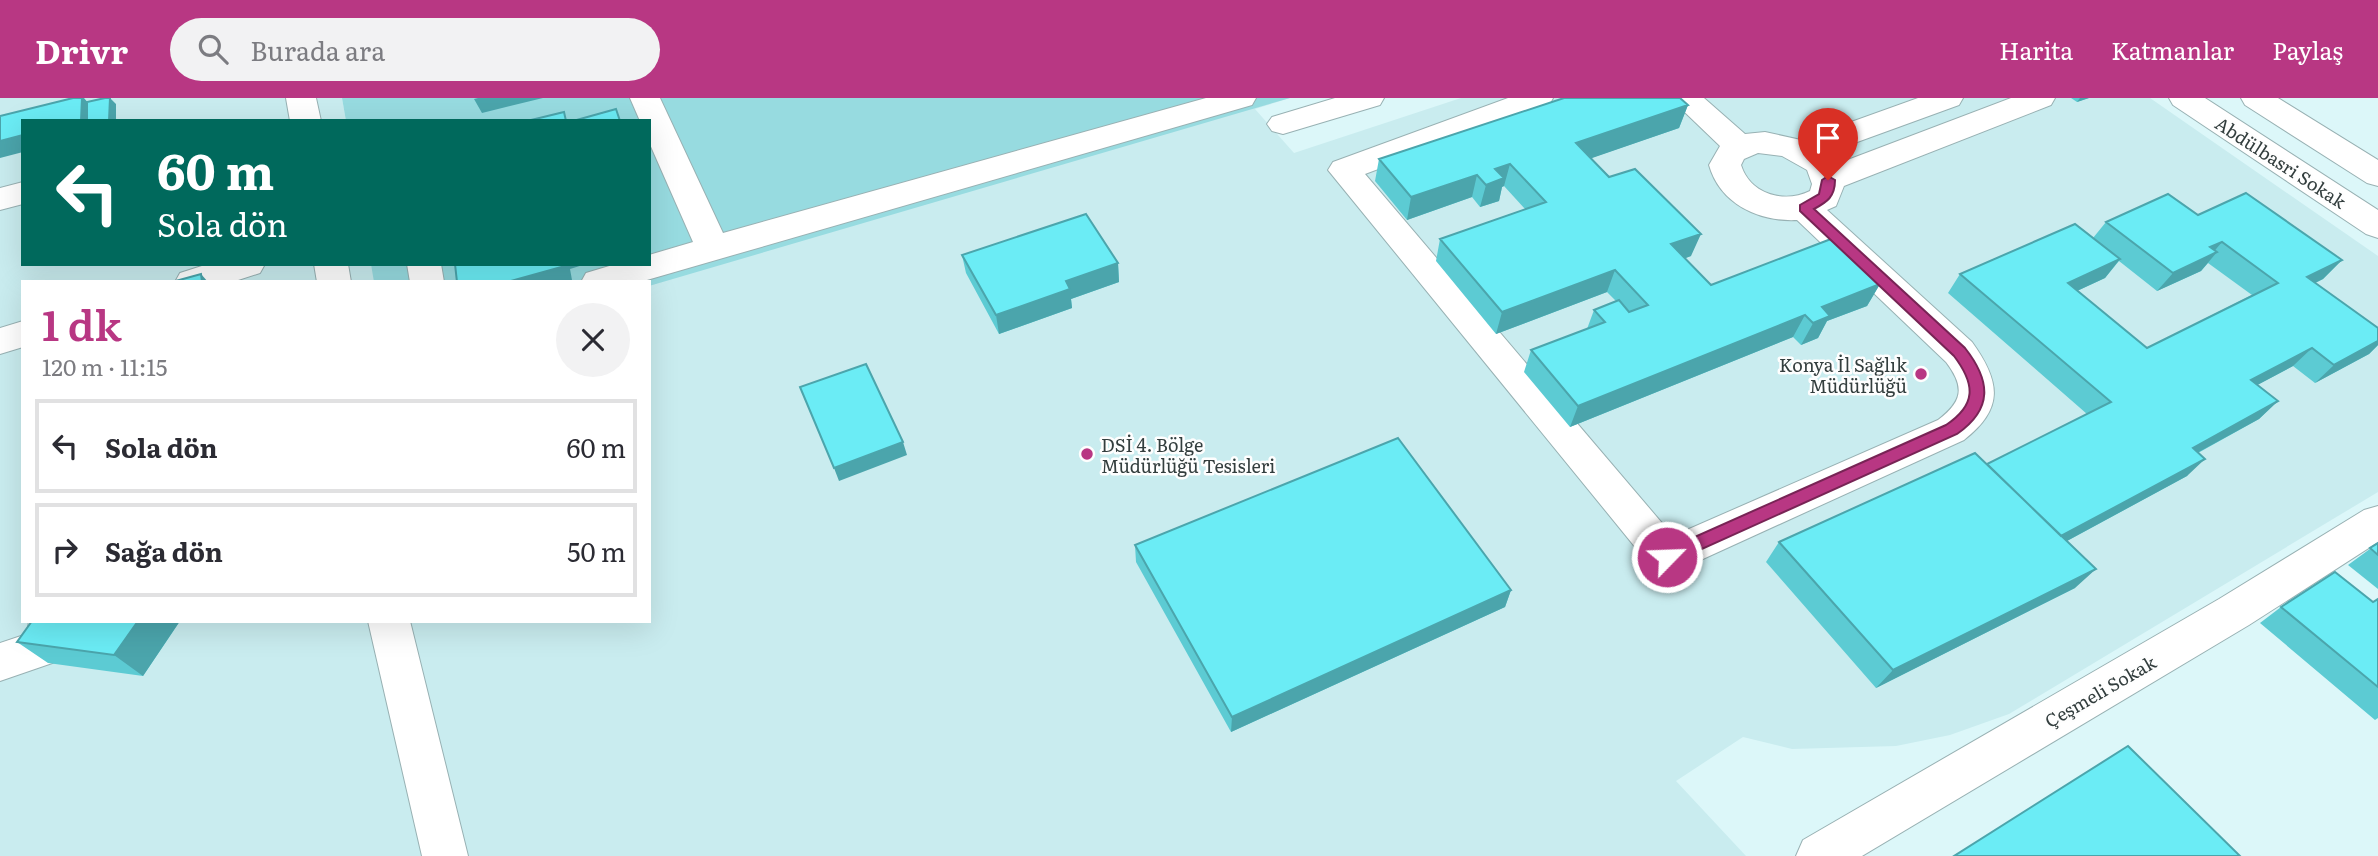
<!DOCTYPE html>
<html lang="tr">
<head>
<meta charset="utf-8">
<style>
	body { margin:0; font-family:Literata,serif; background:#f2f2f3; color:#2b2b33; height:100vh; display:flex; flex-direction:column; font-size:26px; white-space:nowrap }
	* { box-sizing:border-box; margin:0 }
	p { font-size:23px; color:#7c7c81 }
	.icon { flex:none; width:38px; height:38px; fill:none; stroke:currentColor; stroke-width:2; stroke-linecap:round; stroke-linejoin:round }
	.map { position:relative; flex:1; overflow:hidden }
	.drawer { position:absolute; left:21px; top:182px; width:630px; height:343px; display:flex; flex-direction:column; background:#fff; border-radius:0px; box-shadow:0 7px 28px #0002 }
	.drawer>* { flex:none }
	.hud { position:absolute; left:21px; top:21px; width:630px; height:147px; border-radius:0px; box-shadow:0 7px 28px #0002; background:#00695c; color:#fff; overflow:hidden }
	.pin { position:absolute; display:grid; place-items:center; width:60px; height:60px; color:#fff; margin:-72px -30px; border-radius:50% 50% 50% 0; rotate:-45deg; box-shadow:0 0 7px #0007 }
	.pin .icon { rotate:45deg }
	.me { position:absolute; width:77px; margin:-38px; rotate:66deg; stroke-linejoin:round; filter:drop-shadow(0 0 5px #0008) }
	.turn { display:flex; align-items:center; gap:24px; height:147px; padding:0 21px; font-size:32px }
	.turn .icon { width:91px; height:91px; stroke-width:2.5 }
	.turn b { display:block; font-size:49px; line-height:60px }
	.round { display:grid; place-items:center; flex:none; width:74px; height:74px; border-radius:37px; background:#f2f2f3 }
	.headline { display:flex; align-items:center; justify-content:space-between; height:119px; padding:0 21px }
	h1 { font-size:42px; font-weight:600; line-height:52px; color:#b83783 }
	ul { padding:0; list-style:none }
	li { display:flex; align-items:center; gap:21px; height:94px; margin:0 14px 10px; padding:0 7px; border:4px solid #e1e1e2; border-radius:0px }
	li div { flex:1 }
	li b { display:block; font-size:26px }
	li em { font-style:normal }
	header { display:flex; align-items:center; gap:42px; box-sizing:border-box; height:98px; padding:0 35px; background:#b83783; color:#fff }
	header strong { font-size:33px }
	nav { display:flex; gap:38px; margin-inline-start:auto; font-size:24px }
	.search { width:490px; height:63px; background:#f2f2f3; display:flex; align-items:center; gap:18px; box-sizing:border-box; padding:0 24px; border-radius:38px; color:#7c7c81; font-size:26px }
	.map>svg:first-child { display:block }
</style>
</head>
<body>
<header>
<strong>Drivr</strong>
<div class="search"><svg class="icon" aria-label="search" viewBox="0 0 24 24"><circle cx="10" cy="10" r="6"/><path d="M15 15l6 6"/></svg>Burada ara</div>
<nav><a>Harita</a><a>Katmanlar</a><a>Paylaş</a></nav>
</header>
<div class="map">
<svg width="2378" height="758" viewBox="0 0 2378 758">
	<rect width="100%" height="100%" fill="#dcf7f9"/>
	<path fill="#c9ecef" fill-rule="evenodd" d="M0,0H342L346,23H23V166H649V23L602,0H1290L1255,11L1294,55L1461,0H2150L2378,158V394L2009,616L1950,637L1896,648L1792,651L1743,639L1676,683L1746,758H0ZM23,184H649V523H23Z"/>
	<path fill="#97dbe0" d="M342,0H1290L649,188V184H374L371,166H649V23H346Z"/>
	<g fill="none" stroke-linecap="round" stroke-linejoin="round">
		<g stroke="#98b1b3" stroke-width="2">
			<path id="minor" d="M286,0H316L321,23H290Z
				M630,0H660L723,135L1206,0H1256L1252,7L640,184H581L586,175L616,166H649V157L693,144L649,44V23H640Z
				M1335,0H1384L1380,7L1283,36L1272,33L1267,26L1272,19Z
				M1508,0H1553L1549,7L1365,76L1673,438L1938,322C1963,303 1965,289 1946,264L1797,122C1759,124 1720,106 1709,67L1720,48L1670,0H1704L1745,36L1765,34L1801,42L1918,0H1963L1959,7L1827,55L1837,66L2011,0H2055L2051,7L1844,88L1836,108L1827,112L1972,244C2000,283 2005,310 1964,342L1681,471L1667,476L1653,471L1328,72L1333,64ZM1758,55L1782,58L1807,72L1812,86L1810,93C1784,106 1750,96 1741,67L1744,61Z
				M2169,0H2205L2378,112V140L2366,136L2173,7Z
				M2241,0H2278L2378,62V88L2367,85L2245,7Z
				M23,84V106L0,112V90Z
				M208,166H265L260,175L232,184H175L180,175Z
				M314,166H348L351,184H317Z
				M407,166H441L444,184H410Z
				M23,223V249L0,256V230Z
				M2378,408V444L2249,527L1862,758H1796L1803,742L2219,501L2364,412Z
				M29,523H71L67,549L61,562L0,583V545L27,536Z
				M368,523H410L468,758H422Z"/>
		</g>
		<use href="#minor" fill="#fff" fill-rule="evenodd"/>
	</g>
	<path fill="#5ccbd3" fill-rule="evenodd" d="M2071,0H2089L2077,4Z
		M1688,7L1679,30L1591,60L1691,158L1685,160L1711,187L1880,186L1867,208L1827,223L1818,240L1801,247L1793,239L1570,329L1524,274L1531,252L1587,231L1594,212L1616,203L1607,194L1496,236L1436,163L1440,141L1525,111L1504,88L1502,89L1499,103L1480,109L1472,99L1407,122L1375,83L1379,61Z
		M2198,117L2342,162L2323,181L2315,185L2378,230V247L2369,256L2315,285L2293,268L2257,287L2278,303L2259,321L2198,355L2187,378L2067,443L2075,490L1876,590L1766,464L1779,444L1987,366L2087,316L1948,195L1960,176L2093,140L2106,124ZM2119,163L2157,193L2201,173L2208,165L2252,197L2147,250L2077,193L2105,180Z
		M962,157L1118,165L1119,184L1071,201L1072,210L999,236L966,175Z
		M2378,445V491L2348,467Z
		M1135,447L1511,492L1505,509L1231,634L1136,464Z
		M2378,501V620L2375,622L2260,525L2281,509L2373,504Z
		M180,523L143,578L48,565L17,544Z"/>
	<path fill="#4ba5ac" d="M82,0H84L94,12V23H80Z
		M110,0L116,6V23H109Z
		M478,0H543L482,15L474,1Z
		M2080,0H2089L2077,4Z
		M1688,7L1679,30L1569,68L1576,45Z
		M23,37V54L0,60V43Z
		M1510,66L1504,88L1502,89L1499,103L1480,109L1486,87L1495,71Z
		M1477,77L1472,99L1407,122L1411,99Z
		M1701,136L1691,158L1663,169L1671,146Z
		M2222,144L2211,157L2217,154L2201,173L2157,193L2173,175L2210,149Z
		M2120,161L2105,180L2053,204L2068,185Z
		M2342,162L2323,181L2289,198L2307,179Z
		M1118,165L1119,184L1071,201L1072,210L999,236L996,217L1066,183Z
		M564,166H586L570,171L572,182L566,184H507Z
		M1615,172L1607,194L1496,236L1502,214Z
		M201,176L208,184H202Z
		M1880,186L1867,208L1827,223L1818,240L1801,247L1822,209Z
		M1805,217L1793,239L1570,329L1578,308Z
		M2378,243V247L2369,256L2315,285L2334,267Z
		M2312,250L2293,268L2233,300L2251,282Z
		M2278,303L2259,321L2175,367L2193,350Z
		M903,344L907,357L839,383L834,370Z
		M2205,361L2187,378L2041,457L2057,440Z
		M2096,471L2075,490L1876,590L1893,572Z
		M1511,492L1505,509L1231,634L1232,619Z
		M138,523H180L143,578L114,557Z"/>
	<path fill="#6becf5" stroke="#4ba5ac" stroke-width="2" d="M73,0H82L81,23H23V37L0,43V18Z
		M105,0H110L109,23H87V4Z
		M1564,0H1680L1688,7L1576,45L1609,79L1635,71L1701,136L1671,146L1711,187L1831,141L1880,186L1822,209L1830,218L1813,225L1805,217L1578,308L1531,252L1605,224L1594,212L1619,202L1629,214L1648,207L1615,172L1502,214L1440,141L1546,104L1510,66L1495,71L1504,80L1486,87L1477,77L1411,99L1379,61Z
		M616,11L620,23H573Z
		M564,14L566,23H527Z
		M2246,95L2342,162L2307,179L2378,230V243L2334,267L2312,250L2251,282L2278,303L2193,350L2205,361L2061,438L1987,366L2111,304L1960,176L2075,126L2120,161L2068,185L2147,250L2278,185L2222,144L2210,149L2217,154L2173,175L2106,124L2168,96L2198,117Z
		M1086,116L1118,165L1066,183L1070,191L996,217L962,157Z
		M455,166H564L565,168L507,184H457Z
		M201,176L202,184H172Z
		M866,266L903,344L834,370L800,289Z
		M1398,340L1511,492L1232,619L1135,447Z
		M1975,355L2096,471L1893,572L1779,444Z
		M2378,445V457L2370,450Z
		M2335,474L2373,504L2378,501V589L2281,509Z
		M32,523H138L114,557L17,544Z
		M2128,648L2240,758H1954Z"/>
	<path fill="#b83783" stroke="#782455" stroke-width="2" d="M1828,78L1835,82C1835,99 1827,104 1814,111L1965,250C1991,283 1993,311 1957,336L1673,464H1661L1659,459L1661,454L1946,327C1976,307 1976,287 1954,258L1800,113V107L1819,96L1822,82Z"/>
	<g fill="#b83783" stroke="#fefefe" stroke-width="2.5">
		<circle cx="1921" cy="276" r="7"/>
		<circle cx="1087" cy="356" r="7"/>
	</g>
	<g text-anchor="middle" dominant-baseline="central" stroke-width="5" stroke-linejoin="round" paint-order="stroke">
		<g font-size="18" fill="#333e3e" stroke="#fefefe">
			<text transform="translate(2281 64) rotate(33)">Abdülbasri Sokak</text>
			<text transform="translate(2100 593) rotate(-30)">Çeşmeli Sokak</text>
		</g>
		<g font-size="18" fill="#333e3e" stroke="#fefefe" text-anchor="end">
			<text x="1907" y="266">Konya İl Sağlık<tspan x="1907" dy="21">Müdürlüğü</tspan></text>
			<text x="1101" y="346" text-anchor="start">DSİ 4. Bölge<tspan x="1101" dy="21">Müdürlüğü Tesisleri</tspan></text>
		</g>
	</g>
</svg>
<div class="pin" style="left:1828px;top:82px;background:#d93025"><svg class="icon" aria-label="arrive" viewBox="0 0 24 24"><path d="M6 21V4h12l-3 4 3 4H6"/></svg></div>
<svg class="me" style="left:1667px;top:459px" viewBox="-20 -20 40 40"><circle r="17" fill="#b83783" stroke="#fff" stroke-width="3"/><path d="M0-11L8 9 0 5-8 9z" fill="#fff"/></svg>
<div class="hud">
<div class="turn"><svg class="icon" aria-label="left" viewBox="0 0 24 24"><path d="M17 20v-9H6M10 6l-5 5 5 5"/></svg><div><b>60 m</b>Sola dön</div></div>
</div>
<section class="drawer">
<div class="headline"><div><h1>1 dk</h1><p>120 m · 11:15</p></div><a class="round"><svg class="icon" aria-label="close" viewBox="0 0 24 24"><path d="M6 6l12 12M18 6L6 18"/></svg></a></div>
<ul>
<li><svg class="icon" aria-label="left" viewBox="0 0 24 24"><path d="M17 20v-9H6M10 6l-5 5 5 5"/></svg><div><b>Sola dön</b></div><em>60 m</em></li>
<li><svg class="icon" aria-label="right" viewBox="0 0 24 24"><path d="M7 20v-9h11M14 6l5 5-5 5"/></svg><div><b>Sağa dön</b></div><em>50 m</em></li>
</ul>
</section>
</div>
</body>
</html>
